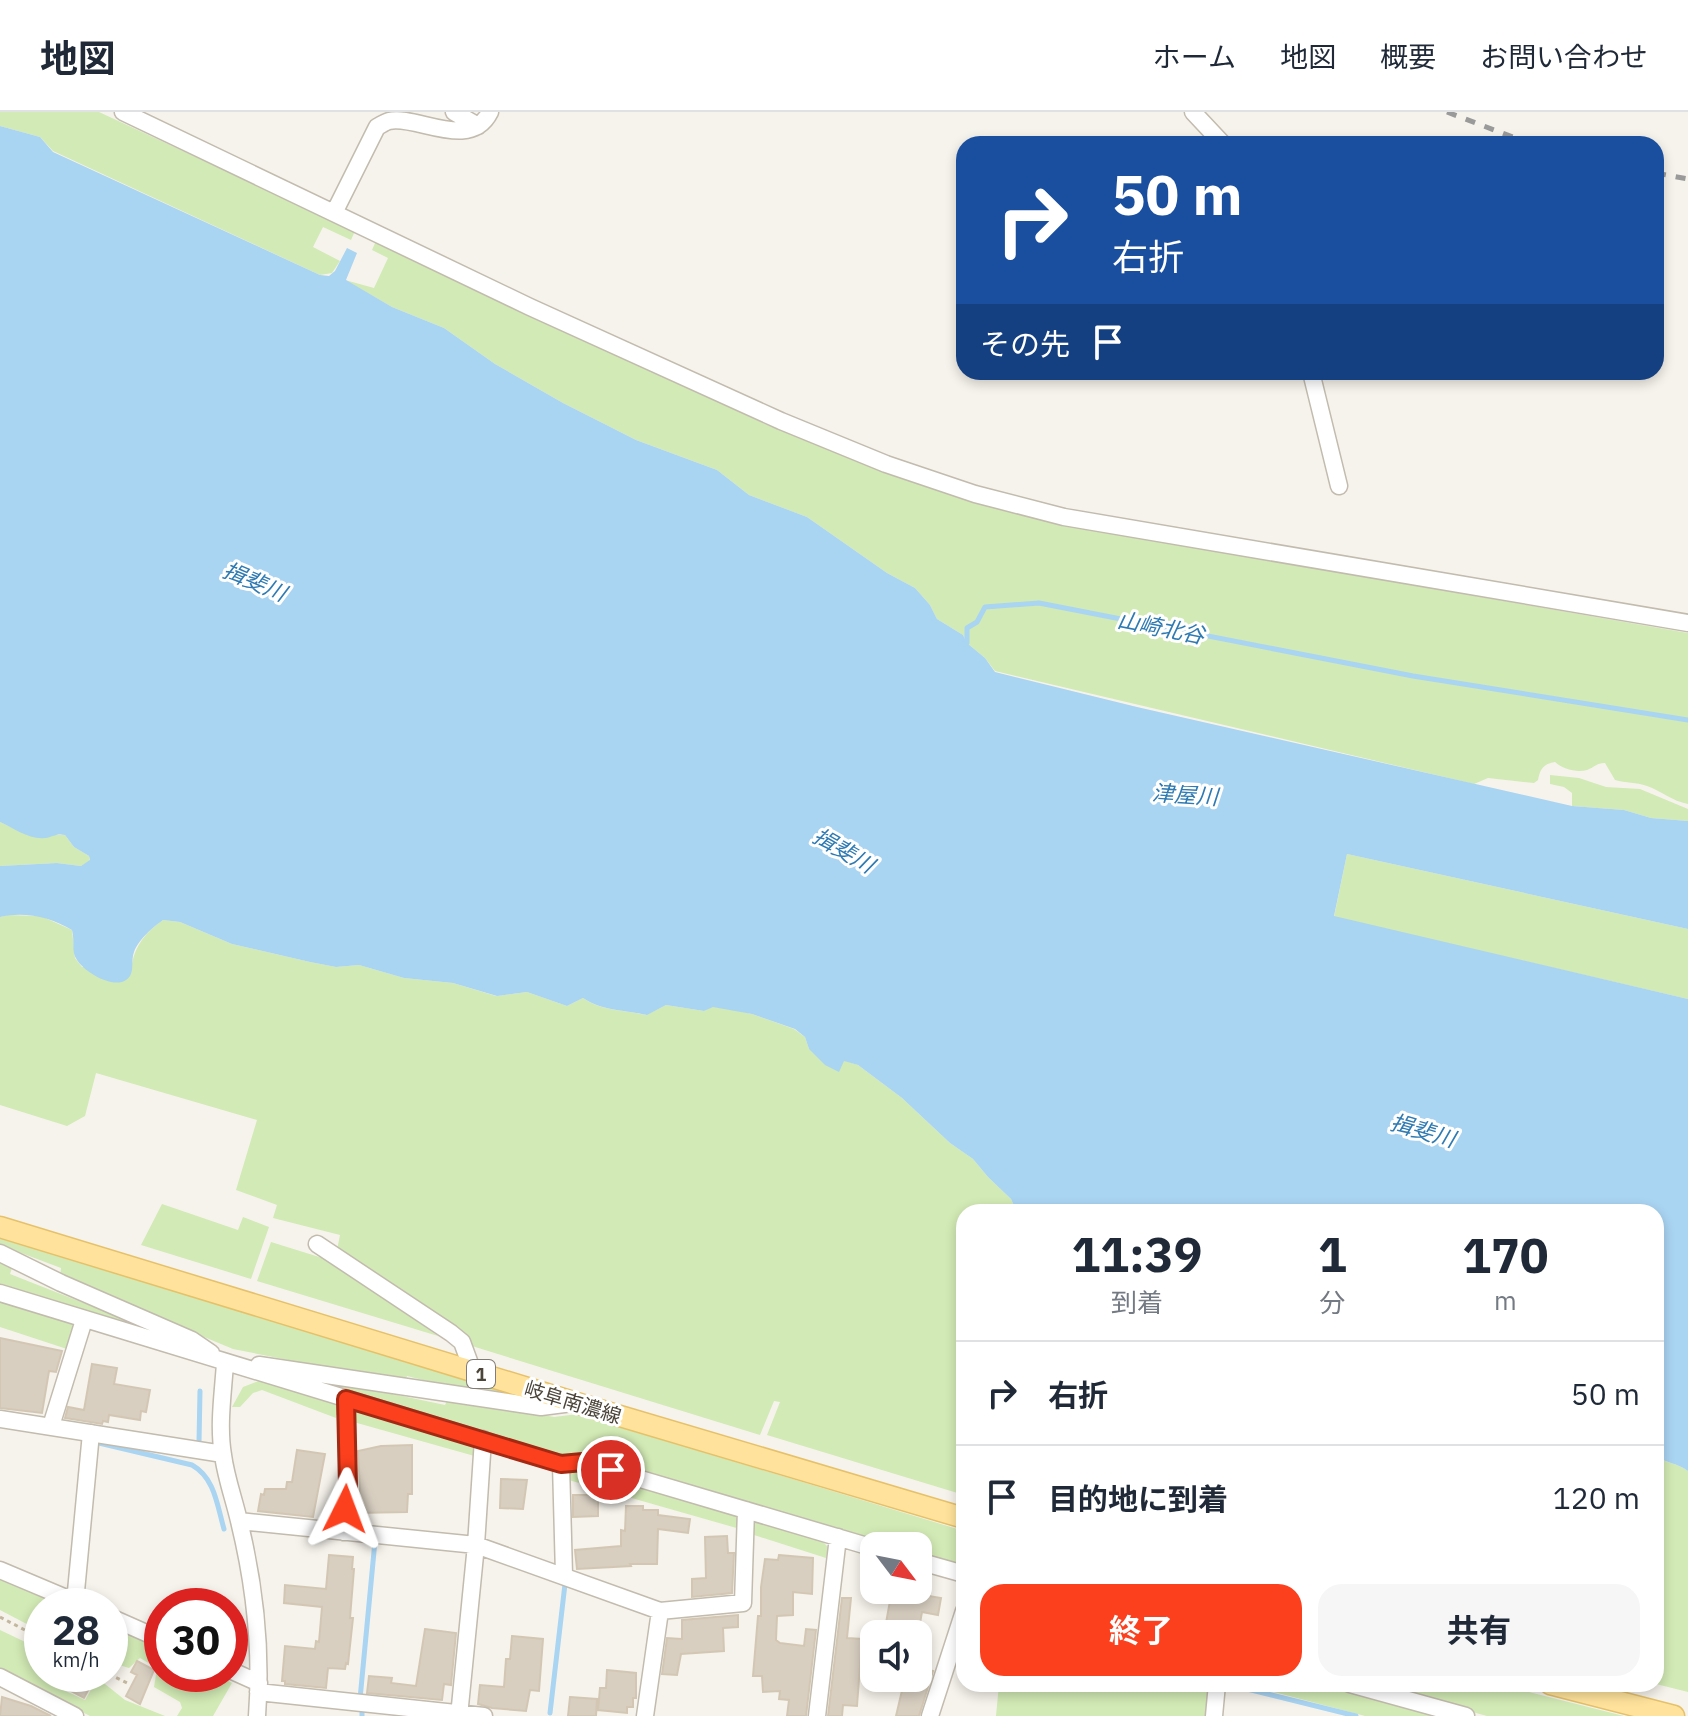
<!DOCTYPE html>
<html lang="ja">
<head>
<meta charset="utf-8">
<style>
	body { margin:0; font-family:"IBM Plex Sans","Noto Sans JP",sans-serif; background:#f6f6f7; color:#1f2937; height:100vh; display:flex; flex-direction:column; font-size:30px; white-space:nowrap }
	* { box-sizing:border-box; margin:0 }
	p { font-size:26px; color:#747a83 }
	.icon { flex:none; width:44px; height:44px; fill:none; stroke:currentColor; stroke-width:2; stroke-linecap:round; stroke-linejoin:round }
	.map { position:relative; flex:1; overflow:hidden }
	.sheet { position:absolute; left:956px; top:1092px; width:708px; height:488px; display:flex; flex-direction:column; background:#fff; border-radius:24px; box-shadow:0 4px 12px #0003 }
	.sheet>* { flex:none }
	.top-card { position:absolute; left:956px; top:24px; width:708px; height:244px; border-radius:24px; box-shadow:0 4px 12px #0003; background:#1a4fa0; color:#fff; overflow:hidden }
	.needle { width:52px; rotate:122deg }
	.controls { position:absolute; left:860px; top:1420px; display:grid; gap:16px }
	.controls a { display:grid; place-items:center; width:72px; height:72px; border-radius:16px; background:#fff; box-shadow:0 4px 12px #0003; font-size:40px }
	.speed { position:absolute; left:24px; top:1476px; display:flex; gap:16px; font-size:40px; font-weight:700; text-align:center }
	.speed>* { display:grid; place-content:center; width:104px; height:104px; border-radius:50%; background:#fff; box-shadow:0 4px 12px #0003; line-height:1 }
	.speed small { font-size:20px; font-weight:400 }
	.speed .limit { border:12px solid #d22; background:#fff; color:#111 }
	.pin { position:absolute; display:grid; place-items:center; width:68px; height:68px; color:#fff; margin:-34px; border:4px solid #fff; border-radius:50%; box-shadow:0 2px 8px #0007 }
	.me { position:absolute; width:88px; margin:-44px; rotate:3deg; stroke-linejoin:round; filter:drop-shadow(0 0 6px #0008) }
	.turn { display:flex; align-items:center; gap:28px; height:168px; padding:0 24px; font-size:36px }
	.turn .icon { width:104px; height:104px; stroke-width:2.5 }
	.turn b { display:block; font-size:56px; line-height:68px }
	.then { display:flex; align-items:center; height:76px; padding:0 24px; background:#0003; gap:16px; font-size:30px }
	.eta { display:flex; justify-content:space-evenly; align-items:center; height:136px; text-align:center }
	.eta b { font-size:48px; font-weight:700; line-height:56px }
	.primary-button { display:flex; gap:16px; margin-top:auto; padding:16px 24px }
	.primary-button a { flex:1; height:92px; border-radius:24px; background:#fc3f1d; color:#fff; font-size:32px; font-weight:700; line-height:92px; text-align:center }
	.primary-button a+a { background:#f6f6f7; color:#1f2937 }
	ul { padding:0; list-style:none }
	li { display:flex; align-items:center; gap:24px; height:104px; padding:0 24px; border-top:2px solid #e0e1e3 }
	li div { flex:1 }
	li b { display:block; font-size:30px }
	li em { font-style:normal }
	header { display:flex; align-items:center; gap:48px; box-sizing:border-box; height:112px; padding:0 40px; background:#fff; border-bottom:2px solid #e0e1e3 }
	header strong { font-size:38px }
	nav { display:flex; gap:44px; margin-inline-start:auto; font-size:28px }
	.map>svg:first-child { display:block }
</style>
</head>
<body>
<header>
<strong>地図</strong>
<nav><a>ホーム</a><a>地図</a><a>概要</a><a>お問い合わせ</a></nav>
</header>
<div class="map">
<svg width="1688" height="1604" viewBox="0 0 1688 1604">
	<rect width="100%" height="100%" fill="#f6f3ec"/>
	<path fill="#d2eab5" d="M0,0H99L355,119L351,128L323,115L313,135L340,149L332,161L320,163L53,39L40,25L0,14Z
		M376,129L765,312L878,358L968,388L1066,413L1688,521V692C1672,689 1661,679 1647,674C1636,670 1626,671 1615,668L1605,651C1596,651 1595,655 1587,658C1576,661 1563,657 1555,650C1543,652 1540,657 1538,668L1534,671L1488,666L1474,672L995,559L985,546L967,531L963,523L937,507L930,493L915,476L887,461L807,405L749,383L717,358L636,328L563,291L495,252L444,216L392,195L345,168L374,176L388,146L372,138Z
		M1550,663L1579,666L1606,675L1640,677L1688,697V709L1651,706L1624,698L1572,694V681L1564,675L1550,672Z
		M0,710L28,723H65L74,735L89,744L90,749L81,754L57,751L0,754Z
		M1347,742L1688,817V887L1334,805Z
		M8,803L41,804L72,818L75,846L82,855L132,852C135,833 147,819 163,808L180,810L232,832L310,850L336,855L359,853L404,866L453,871L496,884L527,880L567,894L583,886C601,899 625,898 646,903L666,893L704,899L713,894L731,897L752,902L794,917L805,925L809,937L858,953L902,986L950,1031L973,1047L988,1065L1011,1087L1017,1100H964V1383L767,1323L780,1290L774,1289L760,1323L472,1234L455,1216L337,1138L340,1123L273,1106L277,1093L236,1078L257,1008L96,961L85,1004L67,1014L0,993V805Z
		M162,1092L238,1118L243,1105L269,1115L251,1167L141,1133Z
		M0,1125L535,1288L466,1279L407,1264L404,1271L233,1237L60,1165L61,1156L0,1133Z
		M271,1130L332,1149L438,1224L257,1169Z
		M0,1147L13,1153L10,1162L185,1231L0,1175Z
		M0,1186L72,1209L76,1218L70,1238L0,1215Z
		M269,1256L445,1293L449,1285L554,1305L578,1302L964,1419V1455L918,1441V1434H893L582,1342H554Z
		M264,1267L332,1288L338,1296L336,1306L262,1278L253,1281L240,1295H232L243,1275Z
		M353,1296L477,1335L478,1345L350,1309Z
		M1656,1344C1666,1351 1677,1351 1688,1359V1580L1656,1572Z
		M572,1358L735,1400L741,1405L740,1417L565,1367Z
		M755,1408L821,1428L828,1435L826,1446L748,1421L749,1412Z
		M0,1463L69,1494H42V1520L0,1498Z
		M110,1513L162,1536V1562H217L232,1571L213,1604H177L182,1596L180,1590L154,1575L157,1556L140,1546L129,1556L116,1552L110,1555Z
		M0,1518L42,1538V1562H59L55,1574L85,1588L96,1569L100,1568L125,1588L165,1604H90L0,1558Z
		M999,1572H1209L1205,1604H996Z
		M1244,1572H1322L1437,1604H1365Z
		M1370,1572H1497L1624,1604H1487Z"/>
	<path fill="#a9d4f2" d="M0,14L40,25L53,40L320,163L329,164L335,159L347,136L357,141L346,168L392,195L444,216L495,252L563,291L636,328L717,358L749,383L807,405L887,461L915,476L930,493L937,507L963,523L967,531L985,546L995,560L1137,595L1572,694L1624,698L1651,706L1688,709V817L1347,742L1334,804L1688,887V1359C1677,1351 1666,1351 1656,1344V1100H1017L1011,1087L988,1065L973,1047L950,1031L902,986L858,953L844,949L839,960L825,953L809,937L805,925L795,917L752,902L713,895L704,899L666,893L647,903C625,898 602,899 583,886L567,894L527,880L497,884L453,871L404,866L359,853L336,855L310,850L232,832L180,810L163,808C153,815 138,828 134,840C131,848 134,857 130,864C119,881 85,861 77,848C71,840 75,829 72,818C51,805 24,799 0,805V754L57,751L81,754L90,748L89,744L74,735L65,723C56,721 53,725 45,726C30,728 13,716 0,710Z"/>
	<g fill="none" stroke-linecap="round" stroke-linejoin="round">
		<path stroke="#a9d4f2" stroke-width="5" d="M961,533L967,531V516L977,510L985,495L1039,491L1413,564L1688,608
			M199,1330L200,1279
			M99,1331L192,1353C215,1366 217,1393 224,1417
			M1227,1572L1356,1604
			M360,1587L375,1429
			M362,1601V1604
			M550,1601L565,1472"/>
	</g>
	<path fill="#d8cfc1" stroke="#d3c7b4" stroke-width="2" d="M0,1226L62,1239L56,1260L49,1259L42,1301L0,1296Z
		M92,1252L117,1256L114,1272L150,1278L146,1300L141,1299L140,1308L109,1303L108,1310L103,1309L102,1312L65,1306L68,1295L84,1298Z
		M412,1333V1382H408L407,1400L356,1401L360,1377L358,1339L381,1334Z
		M297,1338L325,1342L313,1405L258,1399L261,1382L264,1383L265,1377H286L287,1370H292Z
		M501,1367L527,1368L523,1397L500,1396Z
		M573,1383H598V1404L573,1405Z
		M626,1394H643V1398H658V1403L690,1407L688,1421L658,1417L657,1452H630L631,1454L577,1457L575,1438L621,1434V1418L625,1419Z
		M727,1424L728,1441H734L732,1481L692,1485V1467L706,1466L705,1425Z
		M329,1443L353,1445L352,1457H354L350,1506H353L348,1552L346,1551L345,1557L328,1556L326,1576L285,1572V1569H282L285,1534L315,1537L316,1529L319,1530L322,1495L284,1491L285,1473L326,1477Z
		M779,1443L813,1446L812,1482L793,1480V1503L777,1504L776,1528L780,1531L804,1534L806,1517L816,1518L806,1604H787L789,1588L779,1587L780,1579L763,1580L762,1564H753L758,1504H761V1475L765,1447L778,1448Z
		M892,1478H923V1483L941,1486L938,1503L922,1500L918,1522H884Z
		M842,1486H851L847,1526L862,1527L857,1594L843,1593L842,1604H828Z
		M738,1503V1515L723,1516L724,1539L681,1542L677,1563L662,1562L667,1526L682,1527V1508Z
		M425,1517L456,1521L451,1573L444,1572L442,1588L367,1581L369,1564L392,1566L391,1571L416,1574Z
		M512,1524L543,1527L539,1579L530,1578L526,1599L492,1596L478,1592L480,1573L504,1575L506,1547H510Z
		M137,1549L154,1558L140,1592L126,1584L137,1563L131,1560Z
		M918,1555L933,1559L919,1604H896L905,1566H918Z
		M607,1558L636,1561V1586H633V1595H627V1601L598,1598L600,1576H606Z
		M63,1562H80L93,1569L84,1586L58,1572Z
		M2,1585L31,1594L51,1604H0Z
		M570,1585L597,1587L596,1604H568Z"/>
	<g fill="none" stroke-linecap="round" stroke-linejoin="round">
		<g stroke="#c2bbae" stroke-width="19">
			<path id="minor" d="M123,0L530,195L781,309L886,352L975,382L1064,405L1688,511
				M454,0L478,14
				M1193,0L1223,32
				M334,101L377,15C381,13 385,10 389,9C415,2 470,40 490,0
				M1311,260L1339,374
				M317,1132L451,1221L462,1230L473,1260
				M0,1141L61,1171L192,1228L211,1241
				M0,1181L561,1352L583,1350L874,1436
				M225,1251C223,1282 218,1313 223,1343C226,1366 234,1387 239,1409C255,1474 262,1537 257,1604
				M259,1253L541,1295L572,1291
				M0,1307L223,1342
				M51,1314L84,1208
				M561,1352L564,1463
				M239,1409L476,1433L660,1499L645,1604
				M343,1420L348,1374L346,1287
				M918,1449L964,1462
				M0,1458L83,1493
				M75,1490L91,1321
				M660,1499L743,1491L746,1398
				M110,1505L162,1528
				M230,1558L259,1571
				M0,1565L75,1604
				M1350,1572L1466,1604
				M258,1580L484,1604
				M459,1604L476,1433L483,1327
				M817,1604L838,1425
				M930,1604L964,1499
				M1214,1604L1217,1572"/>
		</g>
		<g stroke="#e6c16a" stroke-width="23">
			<path id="major" d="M0,1115L593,1296L964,1406
				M1550,1572L1674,1604"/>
		</g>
		<path stroke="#c4b79f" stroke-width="3" stroke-dasharray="4 4" stroke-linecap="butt" d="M0,1505L42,1527
			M109,1562L129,1572"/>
		<use href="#minor" stroke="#fff" stroke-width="16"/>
		<use href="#major" stroke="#ffe39c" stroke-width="20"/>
		<path stroke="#9a9a9a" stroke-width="5" stroke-dasharray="10 10" stroke-linecap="butt" d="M1447,0L1531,32
			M1656,61L1688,67"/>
	</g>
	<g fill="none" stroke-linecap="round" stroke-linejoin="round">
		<g stroke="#a42913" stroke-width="20">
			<path id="route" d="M345,1397L348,1374L346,1287L561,1352L583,1350L611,1358"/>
		</g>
		<use href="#route" stroke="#fc3f1d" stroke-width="14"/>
	</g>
	<g text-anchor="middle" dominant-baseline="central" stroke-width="6" stroke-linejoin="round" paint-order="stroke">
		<rect fill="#fff" stroke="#817c74" stroke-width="2" x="467" y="1248" width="28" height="28" rx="6"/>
		<g font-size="18" font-weight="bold" fill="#4b4439">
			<text x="481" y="1262">1</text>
		</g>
		<g font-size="20" fill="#4b4439" stroke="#fff">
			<text transform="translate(573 1290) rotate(17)">岐阜南濃線</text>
		</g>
		<g font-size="22" font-style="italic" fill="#2e7ab2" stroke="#fff">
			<text transform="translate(255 469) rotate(23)">揖斐川</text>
			<text transform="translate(1161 515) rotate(11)">山崎北谷</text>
			<text transform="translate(1185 682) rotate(4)">津屋川</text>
			<text transform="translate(844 738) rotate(30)">揖斐川</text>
			<text transform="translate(1423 1018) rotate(16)">揖斐川</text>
		</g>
	</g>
</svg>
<div class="controls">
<a><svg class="needle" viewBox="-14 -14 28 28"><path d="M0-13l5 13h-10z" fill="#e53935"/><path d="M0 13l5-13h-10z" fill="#747a83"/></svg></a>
<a><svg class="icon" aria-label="sound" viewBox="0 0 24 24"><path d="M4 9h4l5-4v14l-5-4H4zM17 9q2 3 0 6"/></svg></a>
</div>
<div class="speed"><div>28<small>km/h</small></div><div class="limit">30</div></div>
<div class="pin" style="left:611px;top:1358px;background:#d93025"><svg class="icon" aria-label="arrive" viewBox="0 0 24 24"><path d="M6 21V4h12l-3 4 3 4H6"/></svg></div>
<svg class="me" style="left:345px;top:1397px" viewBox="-20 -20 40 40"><path d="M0-17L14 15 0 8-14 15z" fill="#fc3f1d" stroke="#fff" stroke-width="4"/></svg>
<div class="top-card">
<div class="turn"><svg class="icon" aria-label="right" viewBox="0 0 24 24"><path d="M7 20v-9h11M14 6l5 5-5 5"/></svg><div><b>50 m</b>右折</div></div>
<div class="then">その先<svg class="icon" aria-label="arrive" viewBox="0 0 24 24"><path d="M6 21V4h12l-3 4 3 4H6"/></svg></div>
</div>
<section class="sheet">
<div class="eta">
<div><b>11:39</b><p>到着</p></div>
<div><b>1</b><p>分</p></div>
<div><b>170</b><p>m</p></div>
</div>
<ul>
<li><svg class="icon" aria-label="right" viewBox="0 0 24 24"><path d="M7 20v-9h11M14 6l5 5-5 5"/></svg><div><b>右折</b></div><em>50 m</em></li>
<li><svg class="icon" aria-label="arrive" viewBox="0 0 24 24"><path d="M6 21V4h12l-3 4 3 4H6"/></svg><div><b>目的地に到着</b></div><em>120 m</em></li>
</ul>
<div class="primary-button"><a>終了</a><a>共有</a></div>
</section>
</div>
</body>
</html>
